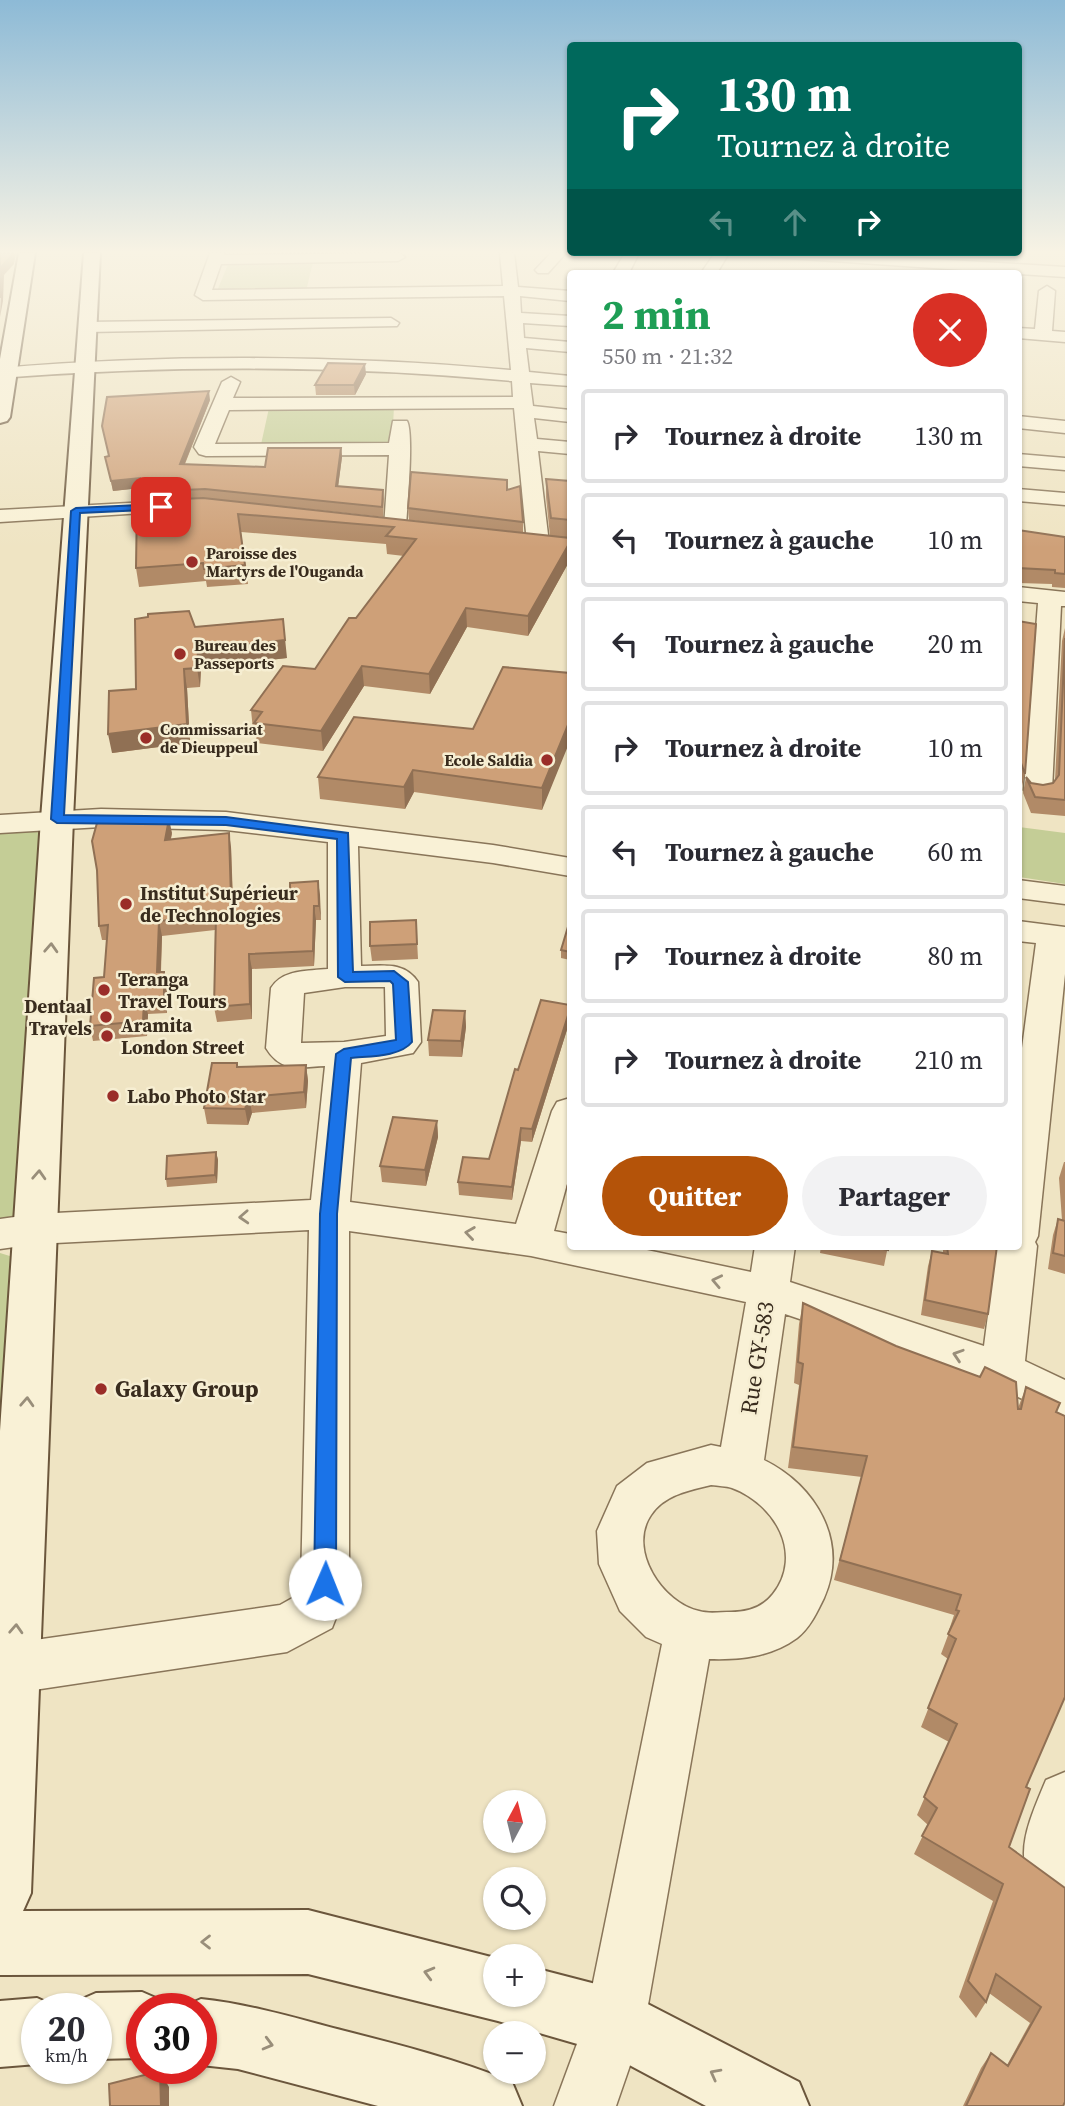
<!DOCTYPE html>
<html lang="fr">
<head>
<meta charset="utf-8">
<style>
	body { margin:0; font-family:"Source Serif 4",serif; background:#f2f2f3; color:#2b2b33; height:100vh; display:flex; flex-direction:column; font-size:26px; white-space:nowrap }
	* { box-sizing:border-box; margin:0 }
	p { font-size:23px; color:#7c7c81 }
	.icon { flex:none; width:38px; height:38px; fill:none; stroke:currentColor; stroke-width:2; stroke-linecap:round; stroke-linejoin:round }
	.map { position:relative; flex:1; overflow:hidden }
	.sheet { position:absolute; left:567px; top:270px; width:455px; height:980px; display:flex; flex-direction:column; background:#fff; border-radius:7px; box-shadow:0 2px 5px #0004 }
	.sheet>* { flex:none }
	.top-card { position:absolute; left:567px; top:42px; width:455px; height:214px; border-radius:7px; box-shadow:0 2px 5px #0004; background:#00695c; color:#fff; overflow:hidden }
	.needle { width:46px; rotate:7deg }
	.tools { position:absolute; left:483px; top:1790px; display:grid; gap:14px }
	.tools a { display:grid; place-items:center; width:63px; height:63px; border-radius:50%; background:#fff; box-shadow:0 2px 5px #0004; font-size:35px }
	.speed { position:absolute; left:21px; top:1993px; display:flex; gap:14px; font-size:35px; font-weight:700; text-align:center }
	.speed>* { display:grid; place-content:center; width:91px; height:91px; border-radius:50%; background:#fff; box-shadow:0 2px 5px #0004; line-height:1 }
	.speed small { font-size:18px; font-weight:400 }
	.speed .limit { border:10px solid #d22; background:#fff; color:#111 }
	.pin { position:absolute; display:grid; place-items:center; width:60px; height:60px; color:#fff; margin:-30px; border-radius:14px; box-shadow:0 4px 10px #0006 }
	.me { position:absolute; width:77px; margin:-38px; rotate:1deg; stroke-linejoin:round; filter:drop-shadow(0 0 5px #0008) }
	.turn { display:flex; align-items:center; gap:24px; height:147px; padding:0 35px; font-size:32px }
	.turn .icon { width:91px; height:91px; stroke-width:2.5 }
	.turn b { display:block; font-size:49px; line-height:60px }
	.lanes { display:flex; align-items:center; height:66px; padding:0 35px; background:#0003; justify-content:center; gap:35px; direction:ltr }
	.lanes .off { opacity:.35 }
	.round { display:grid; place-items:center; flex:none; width:74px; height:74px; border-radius:37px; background:#f2f2f3 }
	.overview { display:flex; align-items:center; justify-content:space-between; height:119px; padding:0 35px }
	h1 { font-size:42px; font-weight:700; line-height:52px; color:#1e9e55 }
	.action { display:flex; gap:14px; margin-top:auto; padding:14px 35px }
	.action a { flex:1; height:80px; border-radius:42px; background:#b45309; color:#fff; font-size:28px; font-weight:700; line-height:80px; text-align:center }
	.action a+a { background:#f2f2f3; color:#2b2b33 }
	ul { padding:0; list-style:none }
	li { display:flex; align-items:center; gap:21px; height:94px; margin:0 14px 10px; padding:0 21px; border:4px solid #e1e1e2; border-radius:7px }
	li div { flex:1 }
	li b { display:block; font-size:26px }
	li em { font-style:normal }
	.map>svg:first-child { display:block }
</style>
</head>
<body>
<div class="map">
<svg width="1065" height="2106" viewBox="0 0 1065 2106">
	<rect width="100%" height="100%" fill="#efe4c3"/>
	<path fill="#c4cd96" d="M229,262H313L306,291H217Z
		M394,406L392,447L260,449L269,408Z
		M1019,827L1065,833V884L1019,877Z
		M34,830L43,832L16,1214L0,1223V833Z
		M0,1253L13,1257L0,1546Z"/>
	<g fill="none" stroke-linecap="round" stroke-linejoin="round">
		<g stroke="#897559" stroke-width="3">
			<path id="street" d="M210,253H224V255L399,253L405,257L398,261L221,264L212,290L503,286L500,253H514L518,287L570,291V301L520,296L521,313L570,316V326L523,323L524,338L570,342V352L526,348L529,372L570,376V386L530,383L533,406L570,410V422L534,418L537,439L570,442V454L538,451L549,543L546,548H530L527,543L514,408L229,410L215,444L389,443L393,421H407C414,433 407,507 406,527L403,532H387L384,527L389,455L206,456L199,454L194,447L222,382L231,377L240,382L233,398L513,397L512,381C341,365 171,365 0,378V368C170,354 341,355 511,370L504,296L203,300L195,295Z
				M551,253H566L548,273H538L535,270Z
				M625,253H639L629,273H613Z
				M715,253H729L717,273H701Z
				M766,253H831L1065,267V277L773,257Z
				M1047,286L1055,291L1052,331L1065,332V342L1018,338V328L1035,329L1039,291Z
				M391,318L399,323L397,326L88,332L80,327L88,322Z
				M1018,416L1065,421V433L1018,428Z
				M1018,454L1065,458V470L1018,466Z
				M1018,489L1065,493V505L1018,501Z
				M184,500L191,502L195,506L191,510L0,522V510Z
				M1018,587L1065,592V606H1061L1052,790L1048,796L1038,798L1028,796L1024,790L1038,603L1018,601Z
				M101,809L226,812L493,845L570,858V876L493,863L358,846L361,966C383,966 404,961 418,982L421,1042L413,1053L361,1063L350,1202L516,1224L552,1111L557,1102L570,1098V1173L554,1231L570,1234V1246H628L751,1272L755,1246H795L790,1282L984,1346L997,1246H1018V1078L1036,943L1018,941V921L1065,927V974L1038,1236L1035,1242L1037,1246L1025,1361L1065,1380V1419L988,1383L785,1314L764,1460C816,1486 849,1541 824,1598C817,1612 810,1628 797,1638C771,1657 740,1660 709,1659L645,2022L616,2106H554L585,2022L662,1644L646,1637L620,1611L599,1564L597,1531L617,1486L647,1463L711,1445L721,1447L746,1302L531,1256L349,1231V1584L332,1628L287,1652L14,1693L0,1687V1649L14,1643L280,1605L296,1596L301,1584L309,1230L36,1244L0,1249V1219L36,1214L311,1200L325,1066C300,1067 281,1073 266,1048L271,988C283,969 308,971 328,969V842L226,830L101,827L0,833V815ZM345,987H385L386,1036L344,1042L301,1043L304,993ZM711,1485C718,1486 726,1486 732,1488C775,1504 804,1554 773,1594C762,1608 747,1612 731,1612C721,1612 708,1614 699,1611C663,1603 627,1550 651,1515C664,1495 690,1490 711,1485Z
				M1018,880L1065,886V904L1018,898Z
				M1065,1772V1905C1001,1879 1026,1828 1046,1780Z"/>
		</g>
		<g stroke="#6b563c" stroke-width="4">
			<path id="secondary" d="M19,253H35L10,417L7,421L0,423V359Z
				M84,253H100L73,819L31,1893L23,1911L308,1910L495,1958V1995H534V1968L615,1989L638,1999L799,2082L809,2106H706L605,2052L498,2021L308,1974L0,1975V1431L41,819Z
				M142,1992L165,2002L168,2009H142V2058L96,2059V2009H70L73,2003L96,1993Z
				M37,1998L61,2009H37V2064L0,2067V2001Z
				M201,1999C248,2004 292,2017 337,2029C396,2044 456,2059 512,2082L522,2106H378L238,2069L201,2065V2009H178Z"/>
		</g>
		<use href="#street" fill="#f9f1d6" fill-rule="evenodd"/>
		<use href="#secondary" fill="#f9f1d6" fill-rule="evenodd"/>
	</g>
	<path fill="#b18a67" d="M366,374L355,395H316L315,385Z
		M210,400L185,464L265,467L341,448L342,457L338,486L383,490L384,499L383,517L243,502L570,538L550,536L546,497V479L570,481V560L528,636L467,627L430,694L364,686L323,751L257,743L255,731L253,730L251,710L315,669L356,618L404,556L387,554L386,544L241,532L248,584L207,587L206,581L139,587L136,568L141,501L139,488L113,491L105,457L109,456Z
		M507,490L523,522V533L409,520L408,508Z
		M1018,530L1065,537V588L1052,587V584L1018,583Z
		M1018,621L1025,774L1021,790L1018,782Z
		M195,627L287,658L201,668L200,687L187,688L190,743L112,753L136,689Z
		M1065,628V816L1031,813L1023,793L1026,777L1031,783L1043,785L1053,783L1055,780L1062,641Z
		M570,673L542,810L414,792L405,809L320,799L318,777L473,729Z
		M172,833L171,839L231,847L233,898L290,893L318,881L321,920H316L314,966L252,969V1019L217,1022L214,1007L215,930L162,936L161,972H164L167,986V1013L148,1014L147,1036L93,1041L90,1026L104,977L107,940H102L99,926Z
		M416,920L418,959L372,961L370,946Z
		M570,920V960L561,958V950Z
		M570,1005V1020L532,1142L521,1141L512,1200L459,1195L458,1182L489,1159L518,1070Z
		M465,1011L466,1027L462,1057L429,1056L428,1040Z
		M237,1063L238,1067L306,1065L308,1081L306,1108L252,1113L248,1125L207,1124L204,1108Z
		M437,1121L438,1137L426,1186L382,1182L380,1166Z
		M216,1152L218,1160L217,1183L167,1187L166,1179Z
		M1064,1162H1065V1274L1048,1269L1053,1235L1058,1219L1062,1220L1059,1178Z
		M570,1178V1210L567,1205V1188Z
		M821,1246H888L884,1266L820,1253Z
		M943,1246H997L988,1314L984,1329L921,1315L928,1266L932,1251L943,1253Z
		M803,1303L1018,1408L1026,1387L1056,1412L1026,1787L1009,1847L1063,2106H963L981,2068L991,2053L1007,2065L1030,2023L989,1993L986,2002L976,2018L959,1997L993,1901L914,1854L928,1825L917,1815L949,1742L921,1727L948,1659L941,1654L950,1630H949L954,1615L834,1580L862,1477L788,1468L799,1385L794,1383L799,1324Z"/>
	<path fill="#907054" d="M13,253H16L14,264L4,275L3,301L0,317L2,266Z
		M365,364L366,374L355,395L354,385Z
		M209,391L210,400L181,473L180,464Z
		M341,448L342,457L337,495L336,486Z
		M140,478L141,488L113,491L111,481Z
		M570,542V560L528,636V616Z
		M466,608L467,627L430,694L429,674Z
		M283,619L287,658L201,668L200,687L197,668L198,650Z
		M362,666L364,686L323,751L321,731Z
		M184,669L187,688L190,743L112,753L108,734Z
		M570,720V741L542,810V788Z
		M413,770L414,792L405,809L404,787Z
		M169,819L172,833L167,854L165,840Z
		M229,833L231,847L233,913L231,898Z
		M318,881L320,895L321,920L319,906Z
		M314,906L316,920L314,966L313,951Z
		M159,921L162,936L160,987L157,972Z
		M249,954L252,969V1019L250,1004Z
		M164,972L167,986V1013L164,998Z
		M144,1000L148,1014L147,1036L143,1021Z
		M570,1009V1020L532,1142V1129Z
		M465,1011L466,1027L462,1057L461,1041Z
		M306,1065L308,1081L306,1108L304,1092Z
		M249,1097L252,1113L248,1125L245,1109Z
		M437,1121L438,1137L426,1186L425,1170Z
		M521,1128V1141L512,1200V1187Z
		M216,1152L218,1160L217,1183L215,1175Z
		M160,2071L169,2087V2106H161Z"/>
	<path fill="#cea078" stroke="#907054" stroke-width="2" d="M0,253H13L12,255L2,266L0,298Z
		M328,363L365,364L354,385H315Z
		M209,391L180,464L265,467L268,448H341L336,486L383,490L382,507L205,489L139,492L140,478L111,481L105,457L109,456L102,426L107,397Z
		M411,472L507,480V490L520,486L523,522L408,508Z
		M546,479L570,481V520L551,518Z
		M203,498L570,538V542L528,616L466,608L429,674L362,666L321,731L254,723L262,712L251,710L283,666L315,669L349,618H356L416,539L386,536L394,527L238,514L245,565L204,569L203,563L136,568L137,501Z
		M1018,530L1065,537V574L1055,573V570L1018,568Z
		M189,611L195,627L283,619L285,640L198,650L197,668L184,669L187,724L108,734L109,691L136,689L135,619L148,617V614Z
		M1018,621L1036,624L1025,774L1021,763H1018Z
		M1065,638V800L1035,797L1026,777L1031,783L1043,785L1053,783L1059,775Z
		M503,667L570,673V720L542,788L413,770L404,787L318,777L354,717L473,729Z
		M169,819L165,840L229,833L231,898L290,893V883L318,881L319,906H314L313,951L249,954L250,1004L214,1007L216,916L159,921L157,972H164V998L144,1000L143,1021L90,1026L94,978L104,977L108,925L99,926L97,870L92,841L97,823Z
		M416,920L417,944L370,946V922Z
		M570,920V952L561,950Z
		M541,1000L570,1005V1009L532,1129L521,1128L512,1187L458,1182L463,1157L489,1159L515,1069L518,1070Z
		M433,1010L465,1011L461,1041L428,1040Z
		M212,1063H237V1067L306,1065L304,1092L249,1097L245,1109L204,1108Z
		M393,1117L437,1121L425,1170L380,1166Z
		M216,1152L215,1175L166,1179L167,1156Z
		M570,1178V1194L567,1188Z
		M1058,1219L1065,1221V1256L1053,1253Z
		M868,1246H888V1250Z
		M947,1246H997L988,1314L925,1300L932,1251L948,1254Z
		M803,1303L896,1346L980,1377L985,1367L1016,1382L1018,1409H1021L1026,1387L1060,1403L1056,1412L1065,1416V1697L1026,1787L1030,1789L1009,1847L1065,1888V2102L1063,2106H966L991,2053L1008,2066L1041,2007L996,1974L986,2002L968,1981L1003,1884L922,1836L937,1808L924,1797L957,1724L928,1708L956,1639L948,1634L959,1611L956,1610L961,1595L840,1560L867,1456L793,1447L803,1364L798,1362Z
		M160,2071L161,2106H110L109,2084Z"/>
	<defs><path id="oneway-chevron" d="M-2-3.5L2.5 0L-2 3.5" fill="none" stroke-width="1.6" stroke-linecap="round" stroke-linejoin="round" transform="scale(1.75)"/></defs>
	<g stroke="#998e7a">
		<use href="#oneway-chevron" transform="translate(51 948) rotate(-87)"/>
		<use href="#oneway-chevron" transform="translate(39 1175) rotate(-87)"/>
		<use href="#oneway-chevron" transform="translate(244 1217) rotate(177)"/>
		<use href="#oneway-chevron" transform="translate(470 1233) rotate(-172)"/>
		<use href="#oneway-chevron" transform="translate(717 1281) rotate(-168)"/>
		<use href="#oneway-chevron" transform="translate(958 1355) rotate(-162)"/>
		<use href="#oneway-chevron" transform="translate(27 1402) rotate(-87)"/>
		<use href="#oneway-chevron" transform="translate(16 1629) rotate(-87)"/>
		<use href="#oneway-chevron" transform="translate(206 1942) rotate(180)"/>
		<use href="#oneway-chevron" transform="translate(429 1973) rotate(-165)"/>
		<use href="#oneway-chevron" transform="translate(268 2044) rotate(15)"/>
		<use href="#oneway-chevron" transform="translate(715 2074) rotate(-152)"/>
	</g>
	<linearGradient id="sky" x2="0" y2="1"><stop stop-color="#8dbad6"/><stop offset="0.46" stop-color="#f8f3e4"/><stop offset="1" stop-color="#f8f3e4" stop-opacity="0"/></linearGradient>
	<rect width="1065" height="548" fill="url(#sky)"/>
	<path fill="#1a73e8" stroke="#114b97" stroke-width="2" d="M161,504L166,507L165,509L80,513L64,815L226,817L348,833L353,972L394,971L408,982L412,1042C400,1057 370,1056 351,1058L337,1214L336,1584L333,1591L325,1594L317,1591L314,1584L320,1214L336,1054L344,1049L396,1040L393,984L390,981L345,982L338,977L337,839L226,825L57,823L51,819L71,511L76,508Z"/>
	<g fill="#9a2d28" stroke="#f6eed2" stroke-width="2.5">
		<circle cx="192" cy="562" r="7"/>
		<circle cx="180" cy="654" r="7"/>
		<circle cx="146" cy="738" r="7"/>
		<circle cx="547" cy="760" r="7"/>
		<circle cx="126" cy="904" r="7"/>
		<circle cx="104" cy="990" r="7"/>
		<circle cx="106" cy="1017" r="7"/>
		<circle cx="107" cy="1036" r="7"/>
		<circle cx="113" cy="1096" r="7"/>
		<circle cx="101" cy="1389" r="7"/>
	</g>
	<g text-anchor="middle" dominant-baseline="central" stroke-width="5" stroke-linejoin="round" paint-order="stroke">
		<g font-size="16" font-weight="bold" fill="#392c1e" stroke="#f6eed2" text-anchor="start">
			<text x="206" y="553">Paroisse des<tspan x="206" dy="18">Martyrs de l'Ouganda</tspan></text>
			<text x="194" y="645">Bureau des<tspan x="194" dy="18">Passeports</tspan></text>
			<text x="160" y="729">Commissariat<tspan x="160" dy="18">de Dieuppeul</tspan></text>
			<text x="533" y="760" text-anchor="end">Ecole Saldia</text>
		</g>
		<g font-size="19" font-weight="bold" fill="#392c1e" stroke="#f6eed2" text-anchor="start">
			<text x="140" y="893">Institut Supérieur<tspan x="140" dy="22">de Technologies</tspan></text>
			<text x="118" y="979">Teranga<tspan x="118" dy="22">Travel Tours</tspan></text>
			<text x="92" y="1006" text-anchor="end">Dentaal<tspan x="92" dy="22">Travels</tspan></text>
			<text x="121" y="1025">Aramita<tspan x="121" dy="22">London Street</tspan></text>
			<text x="127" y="1096">Labo Photo Star</text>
		</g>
		<g font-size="23" fill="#392c1e" stroke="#f6eed2">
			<text transform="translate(757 1358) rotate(-81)">Rue GY-583</text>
		</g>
		<g font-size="23" font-weight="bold" fill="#392c1e" stroke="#f6eed2" text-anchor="start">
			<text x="115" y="1389">Galaxy Group</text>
		</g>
	</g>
</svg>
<div class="tools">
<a><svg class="needle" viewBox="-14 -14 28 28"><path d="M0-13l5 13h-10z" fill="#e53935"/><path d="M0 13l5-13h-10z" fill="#7c7c81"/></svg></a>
<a><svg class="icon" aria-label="search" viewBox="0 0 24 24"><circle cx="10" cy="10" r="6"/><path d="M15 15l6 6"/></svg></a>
<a>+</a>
<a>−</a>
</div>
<div class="speed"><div>20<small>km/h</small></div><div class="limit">30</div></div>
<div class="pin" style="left:161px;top:507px;background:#d93025"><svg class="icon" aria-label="arrive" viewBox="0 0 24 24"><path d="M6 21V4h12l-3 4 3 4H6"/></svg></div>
<svg class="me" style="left:325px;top:1584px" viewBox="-20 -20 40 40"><circle r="19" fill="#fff"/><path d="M0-13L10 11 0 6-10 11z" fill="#1a73e8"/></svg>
<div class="top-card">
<div class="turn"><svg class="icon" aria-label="right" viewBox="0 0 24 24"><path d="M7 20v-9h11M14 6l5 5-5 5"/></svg><div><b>130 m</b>Tournez à droite</div></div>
<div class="lanes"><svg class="icon off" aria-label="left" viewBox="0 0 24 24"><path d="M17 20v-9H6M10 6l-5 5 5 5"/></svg><svg class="icon off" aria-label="ahead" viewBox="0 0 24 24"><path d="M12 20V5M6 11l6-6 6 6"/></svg><svg class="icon" aria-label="right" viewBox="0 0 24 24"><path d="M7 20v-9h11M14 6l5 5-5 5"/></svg></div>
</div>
<section class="sheet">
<div class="overview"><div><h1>2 min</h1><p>550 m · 21:32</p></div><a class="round" style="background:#d93025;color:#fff"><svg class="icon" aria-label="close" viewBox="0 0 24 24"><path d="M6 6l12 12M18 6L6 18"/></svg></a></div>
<ul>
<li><svg class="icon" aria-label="right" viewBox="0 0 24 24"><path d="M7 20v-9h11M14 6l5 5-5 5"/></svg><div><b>Tournez à droite</b></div><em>130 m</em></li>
<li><svg class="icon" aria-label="left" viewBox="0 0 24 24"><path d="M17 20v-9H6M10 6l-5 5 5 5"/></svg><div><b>Tournez à gauche</b></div><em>10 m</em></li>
<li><svg class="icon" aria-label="left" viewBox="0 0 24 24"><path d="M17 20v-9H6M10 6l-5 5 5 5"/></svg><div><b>Tournez à gauche</b></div><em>20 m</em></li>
<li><svg class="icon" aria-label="right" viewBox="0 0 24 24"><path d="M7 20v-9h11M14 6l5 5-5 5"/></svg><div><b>Tournez à droite</b></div><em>10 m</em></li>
<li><svg class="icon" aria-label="left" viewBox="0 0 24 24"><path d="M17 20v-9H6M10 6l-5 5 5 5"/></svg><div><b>Tournez à gauche</b></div><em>60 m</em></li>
<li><svg class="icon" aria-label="right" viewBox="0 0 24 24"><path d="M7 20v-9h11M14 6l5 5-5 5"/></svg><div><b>Tournez à droite</b></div><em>80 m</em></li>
<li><svg class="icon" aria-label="right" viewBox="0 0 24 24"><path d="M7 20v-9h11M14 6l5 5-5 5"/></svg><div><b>Tournez à droite</b></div><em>210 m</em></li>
</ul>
<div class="action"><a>Quitter</a><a>Partager</a></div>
</section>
</div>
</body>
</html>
